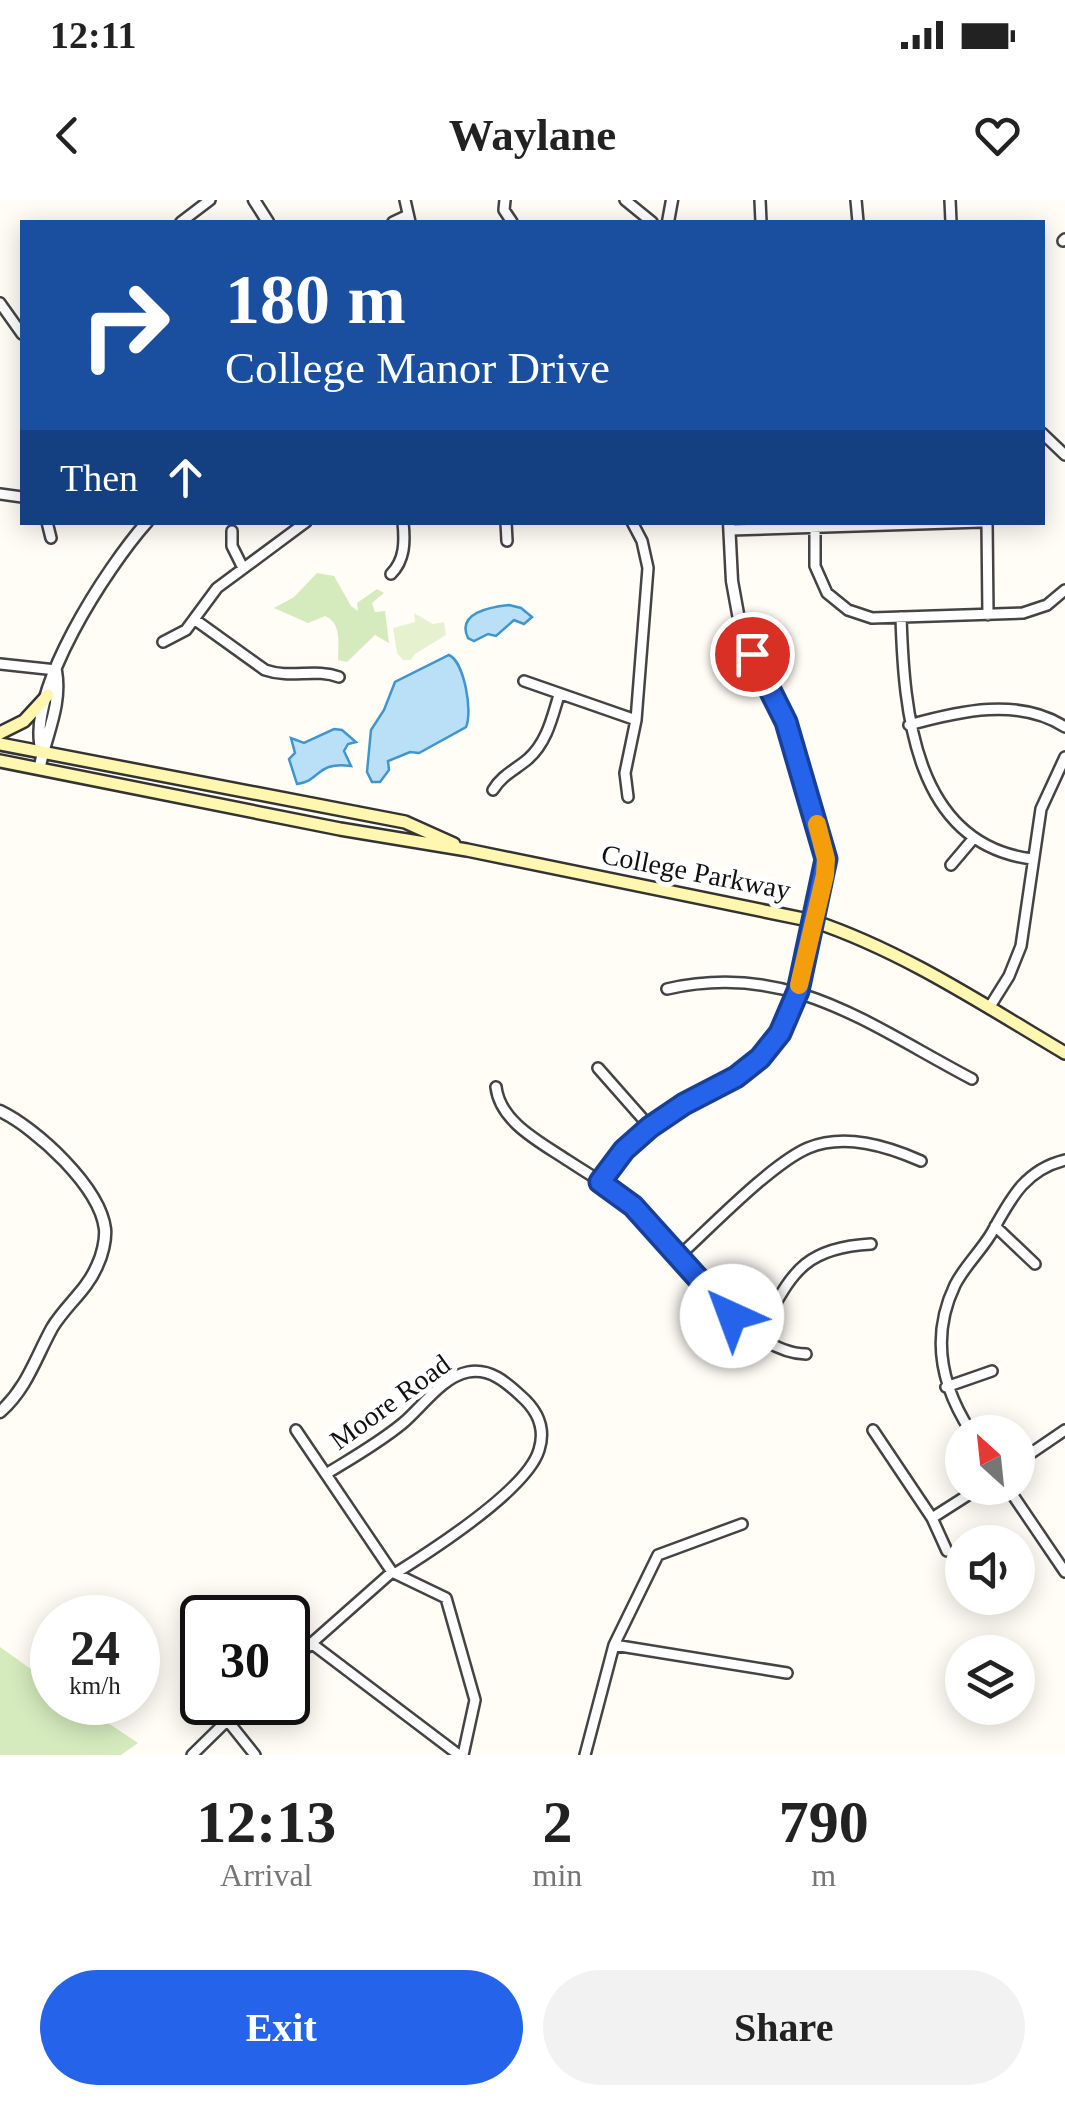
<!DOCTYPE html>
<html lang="en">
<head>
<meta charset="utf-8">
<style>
	body { margin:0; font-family:Georgia,serif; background:#f2f2f2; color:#222; height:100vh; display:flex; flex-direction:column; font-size:38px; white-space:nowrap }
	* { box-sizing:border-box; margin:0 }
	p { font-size:32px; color:#767676 }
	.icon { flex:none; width:55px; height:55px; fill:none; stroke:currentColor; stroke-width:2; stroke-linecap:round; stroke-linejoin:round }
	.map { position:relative; height:1555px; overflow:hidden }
	.drawer { display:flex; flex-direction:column; background:#fff; flex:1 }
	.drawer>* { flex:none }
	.hud { position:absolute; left:20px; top:20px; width:1025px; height:305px; border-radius:0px; box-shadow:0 5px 25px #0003; background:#1a4fa0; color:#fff; overflow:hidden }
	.needle { width:65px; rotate:333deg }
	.fabs { position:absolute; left:945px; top:1215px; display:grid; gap:20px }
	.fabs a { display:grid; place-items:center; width:90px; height:90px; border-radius:50%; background:#fff; box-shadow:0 5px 25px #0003; font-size:50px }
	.speed { position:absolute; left:30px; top:1395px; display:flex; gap:20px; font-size:50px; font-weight:700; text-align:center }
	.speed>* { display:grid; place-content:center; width:130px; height:130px; border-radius:50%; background:#fff; box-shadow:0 5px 25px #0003; line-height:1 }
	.speed small { font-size:25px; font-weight:400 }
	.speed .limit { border:5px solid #111; border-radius:15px; background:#fff; color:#111 }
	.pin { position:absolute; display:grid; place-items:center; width:85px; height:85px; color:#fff; margin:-42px; border:5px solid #fff; border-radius:50%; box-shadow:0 2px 10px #0007 }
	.me { position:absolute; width:110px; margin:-55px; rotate:317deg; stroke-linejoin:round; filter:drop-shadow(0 0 8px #0008) }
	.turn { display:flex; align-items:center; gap:35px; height:210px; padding:0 40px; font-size:45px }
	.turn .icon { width:130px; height:130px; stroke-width:2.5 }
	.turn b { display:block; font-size:70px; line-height:85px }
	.then { display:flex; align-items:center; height:95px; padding:0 40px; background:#0003; gap:20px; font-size:38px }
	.eta { display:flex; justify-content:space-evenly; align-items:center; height:170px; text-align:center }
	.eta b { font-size:60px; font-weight:600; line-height:70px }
	.cta { display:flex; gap:20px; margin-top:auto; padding:20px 40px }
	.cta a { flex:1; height:115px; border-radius:60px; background:#2563eb; color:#fff; font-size:40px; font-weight:600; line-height:115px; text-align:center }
	.cta a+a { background:#f2f2f2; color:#222 }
	.status { display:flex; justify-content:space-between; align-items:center; height:70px; padding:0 50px; background:#fff; direction:ltr }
	.status svg { height:28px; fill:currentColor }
	header { display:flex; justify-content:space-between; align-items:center; height:130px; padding:0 40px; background:#fff; font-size:45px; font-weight:600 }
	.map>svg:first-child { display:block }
</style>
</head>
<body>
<div class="status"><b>12:11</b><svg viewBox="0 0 49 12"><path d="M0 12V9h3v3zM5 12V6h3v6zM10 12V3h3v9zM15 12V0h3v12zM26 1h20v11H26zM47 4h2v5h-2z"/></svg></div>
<header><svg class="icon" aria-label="back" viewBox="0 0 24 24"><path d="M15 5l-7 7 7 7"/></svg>Waylane<svg class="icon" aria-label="heart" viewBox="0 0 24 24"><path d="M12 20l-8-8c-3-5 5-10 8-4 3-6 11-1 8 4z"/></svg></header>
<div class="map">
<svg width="1065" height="1555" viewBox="0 0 1065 1555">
	<rect width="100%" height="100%" fill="#fffdf5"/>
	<path fill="#d5ebbd" d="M317,373L334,376L351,406L358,411L357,403L377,389L384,393L372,403L375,412L385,411L389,443L375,435L347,462L338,460C338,444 342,423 325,416L308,423L274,408L294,397Z
		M0,1447L52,1484V1502L78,1503L138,1543L121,1555H0Z"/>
	<path fill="#e6f2cf" d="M414,413L433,424L444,422L446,435L415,454L411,460H403L397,453L393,428L415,422Z"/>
	<path fill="#b9e0f7" stroke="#3f96cf" stroke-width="2.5" d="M509,405L521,408L532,417L524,424L514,420L496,436L488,434L474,441L468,438C456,413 490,407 509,405Z
		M449,455C464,462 473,511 466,527L419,553L410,552L388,561L389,570L380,582H372L367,572L371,530L384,510L395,482Z
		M334,529L342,530L356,542L348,544L344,551L351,566C316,561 321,581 297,584L289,559L295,553L291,538L304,543Z"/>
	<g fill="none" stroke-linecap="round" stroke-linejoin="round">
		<g stroke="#444" stroke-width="14">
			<path id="minor" d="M405,0L410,22
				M505,0L504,10L512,22
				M625,0L652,22
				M760,0L761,22
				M856,0L858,22
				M950,0L951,22
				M181,22L210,0
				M393,22L408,15
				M1063,41L1065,39
				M0,103L22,134
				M1042,233L1065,255
				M0,294L22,297
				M47,322L51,338
				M506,322L507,341
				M815,322V366L827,393L848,410L872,418L1023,413L1047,405L1065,390
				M987,322L988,415
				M730,330L981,322
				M232,331V346L243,368
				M391,374C405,360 405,342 403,322
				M901,417C904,512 914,644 1032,659
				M194,419L265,470C291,479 315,468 339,477
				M163,442L186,430L217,388L306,322
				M0,464L56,470
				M524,481L636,520
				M909,525C959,511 1019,497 1065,527
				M493,590C502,575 515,570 528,559C547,542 552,518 559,495
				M628,597L625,573L636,520L648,368L642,341L632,322
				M951,665L973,639
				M667,789C790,761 869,825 972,879
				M989,808L1009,776L1021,746L1041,609L1065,557
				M598,868L650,927
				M496,887C500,922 540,942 567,960C590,975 617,990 636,1009C676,1051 744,1153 806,1154
				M600,982C621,955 642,931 671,913C710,887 755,874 781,832C801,799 805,758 813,721
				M995,1026L1035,1064
				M678,1057C710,1028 771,964 808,948C845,933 887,946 921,961
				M758,1134C791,1078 798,1048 871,1044
				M946,1187L992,1171
				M296,1230L392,1372L446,1398L475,1500L463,1555
				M873,1230L932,1318L947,1351
				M971,1232C941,1186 930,1137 955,1085C964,1067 980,1052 991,1034C1010,1000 1024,970 1065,960
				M1018,1262L1065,1230
				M326,1274C352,1258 379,1243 403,1223C422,1207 442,1177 468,1172C490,1168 506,1182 521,1196C537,1210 546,1228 539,1250C527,1290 431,1351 396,1373
				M1008,1288L1065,1372
				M932,1318L979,1288
				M311,1443L459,1555
				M614,1445L787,1473
				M288,1464L392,1372
				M227,1520L255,1555
				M192,1555L246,1502
				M585,1555L614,1445L658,1355L742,1324"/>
		</g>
		<g stroke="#444" stroke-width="15">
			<path id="tertiary" d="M254,0L268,22
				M668,22L672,0
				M729,322L732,381L738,414L752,454L786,522L824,647L825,675L813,721
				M42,552C24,493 108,366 147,322
				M40,566C46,535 62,505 56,471
				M0,911C36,928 100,987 105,1029C106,1040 102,1056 97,1066C87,1090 65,1106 52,1128C35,1159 27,1188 0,1212"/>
		</g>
		<g stroke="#333" stroke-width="16">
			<path id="secondary" d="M0,533L24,521L48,495
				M0,544L405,622L454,644
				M0,561L340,629L467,650L813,721C903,751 984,805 1065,853"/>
		</g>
		<use href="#minor" stroke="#fff" stroke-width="9"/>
		<use href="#tertiary" stroke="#fff" stroke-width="10"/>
		<use href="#secondary" stroke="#fff6b0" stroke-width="11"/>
	</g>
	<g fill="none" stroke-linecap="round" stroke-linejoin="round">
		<g stroke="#184099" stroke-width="25">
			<path id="route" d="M732,1116L633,1006L600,982L624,950L650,927L684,904L736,877L760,858L780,833L798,791L826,659L786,522L752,454"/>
		</g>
		<use href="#route" stroke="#2563eb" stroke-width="18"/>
		<path stroke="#f59e0b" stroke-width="18" d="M799,785L825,675L826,659L817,624"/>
	</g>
	<g text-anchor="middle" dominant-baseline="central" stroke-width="10" stroke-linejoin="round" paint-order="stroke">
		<g font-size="28" fill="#111" stroke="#fff">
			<text transform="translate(696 672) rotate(11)">College Parkway</text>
			<text transform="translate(390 1202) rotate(-36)">Moore Road</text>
		</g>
	</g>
</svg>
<div class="fabs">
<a><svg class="needle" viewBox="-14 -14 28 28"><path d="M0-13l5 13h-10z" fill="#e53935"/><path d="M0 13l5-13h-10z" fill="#767676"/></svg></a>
<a><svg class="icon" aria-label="sound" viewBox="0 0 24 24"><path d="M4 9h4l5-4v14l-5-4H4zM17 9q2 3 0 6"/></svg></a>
<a><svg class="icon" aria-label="layers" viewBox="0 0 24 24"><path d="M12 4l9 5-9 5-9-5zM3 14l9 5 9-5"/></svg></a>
</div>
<div class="speed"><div>24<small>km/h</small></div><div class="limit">30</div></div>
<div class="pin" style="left:752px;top:454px;background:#d93025"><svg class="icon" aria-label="arrive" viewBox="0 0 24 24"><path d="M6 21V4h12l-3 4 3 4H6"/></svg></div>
<svg class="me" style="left:732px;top:1116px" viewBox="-20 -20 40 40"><circle r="19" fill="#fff"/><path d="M0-13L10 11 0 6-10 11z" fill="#2563eb"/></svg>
<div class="hud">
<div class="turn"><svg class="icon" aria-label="right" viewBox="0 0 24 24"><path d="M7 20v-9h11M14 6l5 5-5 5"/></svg><div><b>180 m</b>College Manor Drive</div></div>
<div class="then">Then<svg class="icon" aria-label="ahead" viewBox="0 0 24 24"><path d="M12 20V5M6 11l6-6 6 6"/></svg></div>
</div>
</div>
<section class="drawer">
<div class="eta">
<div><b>12:13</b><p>Arrival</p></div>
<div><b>2</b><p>min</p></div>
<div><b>790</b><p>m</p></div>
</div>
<div class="cta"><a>Exit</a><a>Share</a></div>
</section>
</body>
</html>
